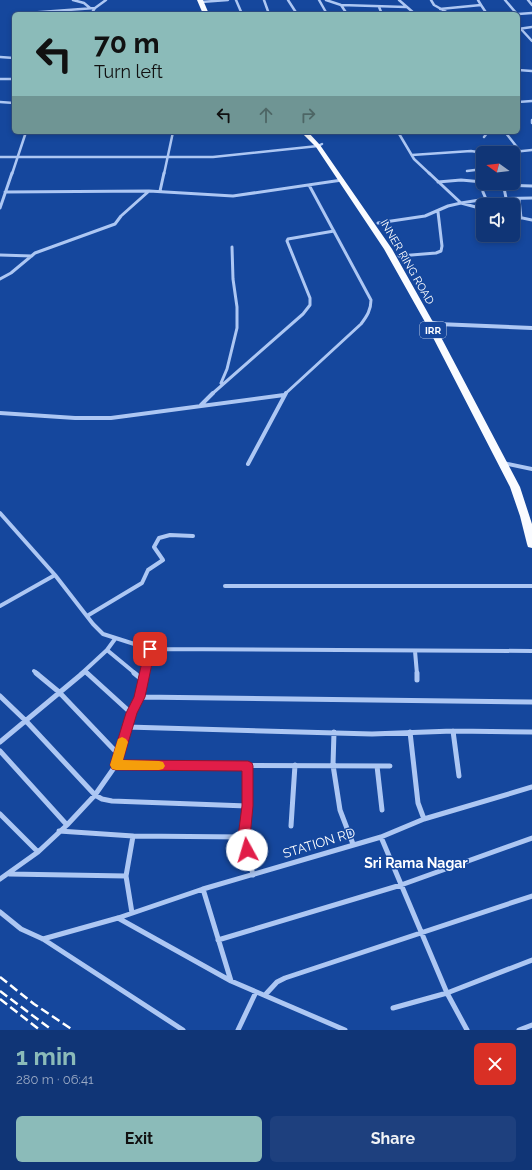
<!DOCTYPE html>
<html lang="en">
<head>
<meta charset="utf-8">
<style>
	body { margin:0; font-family:Raleway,sans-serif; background:#1e407e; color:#f1f3f6; height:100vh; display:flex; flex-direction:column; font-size:15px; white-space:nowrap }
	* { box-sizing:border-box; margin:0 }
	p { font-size:13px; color:#9cabc5 }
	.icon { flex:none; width:22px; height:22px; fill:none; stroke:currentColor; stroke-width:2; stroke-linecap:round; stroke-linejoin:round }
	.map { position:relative; height:1030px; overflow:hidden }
	.side { display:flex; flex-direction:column; background:#103576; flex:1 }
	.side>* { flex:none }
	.top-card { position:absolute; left:12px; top:12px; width:508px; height:122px; border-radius:6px; box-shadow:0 2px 6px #0003,0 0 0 1px #305088; background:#8bbbb9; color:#111; overflow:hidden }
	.needle { width:26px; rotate:285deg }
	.controls { position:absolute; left:476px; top:146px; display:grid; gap:8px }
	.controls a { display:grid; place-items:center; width:44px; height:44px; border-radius:6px; background:#103576; box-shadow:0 2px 6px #0003,0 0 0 1px #305088; font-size:20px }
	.pin { position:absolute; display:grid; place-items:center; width:34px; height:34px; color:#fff; margin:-17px; border-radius:8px; box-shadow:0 2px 6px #0006 }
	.me { position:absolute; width:44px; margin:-22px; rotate:354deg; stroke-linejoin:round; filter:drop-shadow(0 0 3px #0008) }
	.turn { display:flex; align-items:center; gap:14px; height:84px; padding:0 16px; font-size:18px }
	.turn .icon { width:52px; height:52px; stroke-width:2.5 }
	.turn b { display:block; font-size:28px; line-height:34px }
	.lanes { display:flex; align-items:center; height:38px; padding:0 16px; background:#0003; justify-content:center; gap:20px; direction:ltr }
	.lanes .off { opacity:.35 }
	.round { display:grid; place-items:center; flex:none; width:42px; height:42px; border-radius:6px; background:#1e407e }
	.headline { display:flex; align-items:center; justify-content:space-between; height:68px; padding:0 16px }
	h1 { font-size:24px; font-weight:700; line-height:30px; color:#8bbbb9 }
	.action { display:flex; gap:8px; margin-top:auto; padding:8px 16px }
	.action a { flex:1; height:46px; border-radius:6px; background:#8bbbb9; color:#111; font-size:16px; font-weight:700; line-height:46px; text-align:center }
	.action a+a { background:#1e407e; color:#f1f3f6 }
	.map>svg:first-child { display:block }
</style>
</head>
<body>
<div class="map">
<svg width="532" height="1030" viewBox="0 0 532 1030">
	<rect width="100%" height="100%" fill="#15479d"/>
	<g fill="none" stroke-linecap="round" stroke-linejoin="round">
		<path stroke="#adc7f3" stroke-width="2.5" d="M73,0L84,3L90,8
			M236,0L242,14
			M264,0L269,14
			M288,0L297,14
			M319,0L327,14
			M326,0L341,5L406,7
			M399,0L415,14
			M431,0L434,5L450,14
			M505,0L517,14
			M528,0L532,5
			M201,2L228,0
			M341,5L347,14
			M481,5L487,14
			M379,7L382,14
			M440,9L481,5L478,0
			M27,13L95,8
			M91,14L95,8L106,0
			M518,14L532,13
			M518,29L532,27
			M521,29L532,41
			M0,57L14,58
			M518,70L532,71
			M0,79H14
			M0,102L14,103
			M518,102L532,101
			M532,120V123
			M398,132L414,159L430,174
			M505,132L520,151
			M484,137L488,132
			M502,153L532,150
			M412,155L471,151L484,153
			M0,157H213L318,146L322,144
			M467,171L483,169
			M12,174L26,132
			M164,174L173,132"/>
		<path stroke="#adc7f3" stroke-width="3" d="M429,173L461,203L486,199L532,198
			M438,182L461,180L483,182
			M482,182L483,192L486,199
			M503,183L506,198
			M503,185L532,186
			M160,191L164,173
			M5,192L149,191L233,196L342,180
			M519,199L521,218
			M0,208L12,173
			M513,216L532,220
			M378,223L425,216L448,206L461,203L483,209
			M0,255L32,256
			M399,256L436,253L441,251L442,246L438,212
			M0,279L11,273L35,253L115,224L121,216L149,191
			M221,383L227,369L237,328V307L233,279L232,247
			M212,394L303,314L310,305V298L287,241L288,239L334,231
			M285,394L361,324C367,316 371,310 371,300L309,185"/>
		<path stroke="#adc7f3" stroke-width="4" d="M201,405L213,393
			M0,413L75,418H111L284,395
			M503,463L532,469
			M248,464L286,393
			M0,513L55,575L93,624L103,634L150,649L532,651
			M225,586H532
			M0,606L55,575
			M87,616L142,583L148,570L163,560L154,547L159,538L170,535L193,536
			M107,650L136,674
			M415,651L417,674
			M34,671L38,674
			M85,671L88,674
			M81,674L107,650L115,639
			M145,674L150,649"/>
		<path stroke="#adc7f3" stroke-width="5" d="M36,673L59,692L119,755
			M87,673L131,713
			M134,673L144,681
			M417,673V680
			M0,696L26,721L95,795L102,799L112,801L247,806
			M140,697L532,702
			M127,727L372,734L453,731L532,732
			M453,731L459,776
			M334,732L333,765L340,810L353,844
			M410,732L418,803L424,819
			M0,742L83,673
			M0,751L67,825
			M116,765L390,766
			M248,766L247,806L244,837L253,875
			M377,766L382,810
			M0,814L38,852
			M291,826L295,765
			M59,831L133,836L244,837
			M381,837L447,993L467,1030
			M9,874L126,876
			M0,879L38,852L67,825L95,795L116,765L131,713L140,697L145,673
			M203,889L231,981
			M0,912L21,929L43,939L183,1030
			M132,913L126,876L133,836
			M118,918L231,981L345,1030
			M43,939L118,918L203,889L381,837L424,819L532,787
			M218,940L401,885L532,838
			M265,995L277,982L285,978L532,896
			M393,1008L447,993L532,960
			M238,1030L256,992
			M519,1030L532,1025"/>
		<path fill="#adc7f3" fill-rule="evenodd" d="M429,320L438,322L532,326V330L438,326L427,323V321Z"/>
		<path fill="#f9fbff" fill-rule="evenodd" d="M197,0H203L209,14H203Z
			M301,132H308L320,145L392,249L433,322L520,487L532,524V548L528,547L527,544L520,516L510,487L425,322L384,249L316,147Z"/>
		<path stroke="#fff" stroke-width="2.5" stroke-dasharray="9 4" stroke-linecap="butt" d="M0,977L34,1004L73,1030
			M0,991L52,1030
			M0,999L40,1030"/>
	</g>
	<path fill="#e11d48" stroke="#92132f" d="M150,645L154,646L155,649L145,697L137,713L123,760L248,761L252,763L253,766V806L250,837L253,850L251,854L247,855L243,854L238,837L242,806V771L116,770L112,769L110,765L126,713L134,697L145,649L147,646Z"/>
	<path fill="#f59e0b" d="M122,737L126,739L128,742L123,760L159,761L163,762L165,766L163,769L159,770H116L112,769L110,765L117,742L118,739Z"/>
	<g text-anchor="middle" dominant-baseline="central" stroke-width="3" stroke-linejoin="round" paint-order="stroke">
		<rect fill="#15479d" stroke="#b9c8e2" stroke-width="1" x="420" y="322" width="26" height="16" rx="3"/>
		<g font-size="10" font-weight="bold" fill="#fff">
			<text x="433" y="330">IRR</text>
		</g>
		<g font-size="11" fill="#fff" stroke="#15479d">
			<text transform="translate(407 262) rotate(60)">INNER RING ROAD</text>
		</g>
		<g font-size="13" fill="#fff" stroke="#15479d">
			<text transform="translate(319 843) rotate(-17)">STATION RD</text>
		</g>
		<g font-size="14" font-weight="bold" fill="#fff" stroke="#15479d">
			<text x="416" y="863">Sri Rama Nagar</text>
		</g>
	</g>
</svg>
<div class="controls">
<a><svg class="needle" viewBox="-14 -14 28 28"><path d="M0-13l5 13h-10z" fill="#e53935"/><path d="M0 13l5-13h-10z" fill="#9cabc5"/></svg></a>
<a><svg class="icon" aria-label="sound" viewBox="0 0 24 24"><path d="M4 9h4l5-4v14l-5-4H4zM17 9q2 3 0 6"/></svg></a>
</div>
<div class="pin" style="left:150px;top:649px;background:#d93025"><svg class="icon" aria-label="arrive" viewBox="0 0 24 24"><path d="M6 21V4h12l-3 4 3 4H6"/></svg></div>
<svg class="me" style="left:247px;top:850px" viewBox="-20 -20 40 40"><circle r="19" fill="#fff"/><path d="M0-13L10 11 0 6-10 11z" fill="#e11d48"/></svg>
<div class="top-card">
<div class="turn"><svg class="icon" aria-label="left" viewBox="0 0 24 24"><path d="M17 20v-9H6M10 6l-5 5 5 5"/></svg><div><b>70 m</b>Turn left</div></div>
<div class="lanes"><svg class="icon" aria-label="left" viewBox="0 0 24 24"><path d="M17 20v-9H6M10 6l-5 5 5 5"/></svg><svg class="icon off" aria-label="ahead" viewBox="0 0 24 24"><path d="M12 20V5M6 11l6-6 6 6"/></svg><svg class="icon off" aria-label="right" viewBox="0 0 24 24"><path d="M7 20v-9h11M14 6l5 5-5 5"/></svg></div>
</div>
</div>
<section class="side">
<div class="headline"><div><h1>1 min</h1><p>280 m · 06:41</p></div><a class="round" style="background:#d93025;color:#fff"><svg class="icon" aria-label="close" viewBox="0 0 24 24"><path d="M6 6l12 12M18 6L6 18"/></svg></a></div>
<div class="action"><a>Exit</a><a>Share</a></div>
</section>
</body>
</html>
